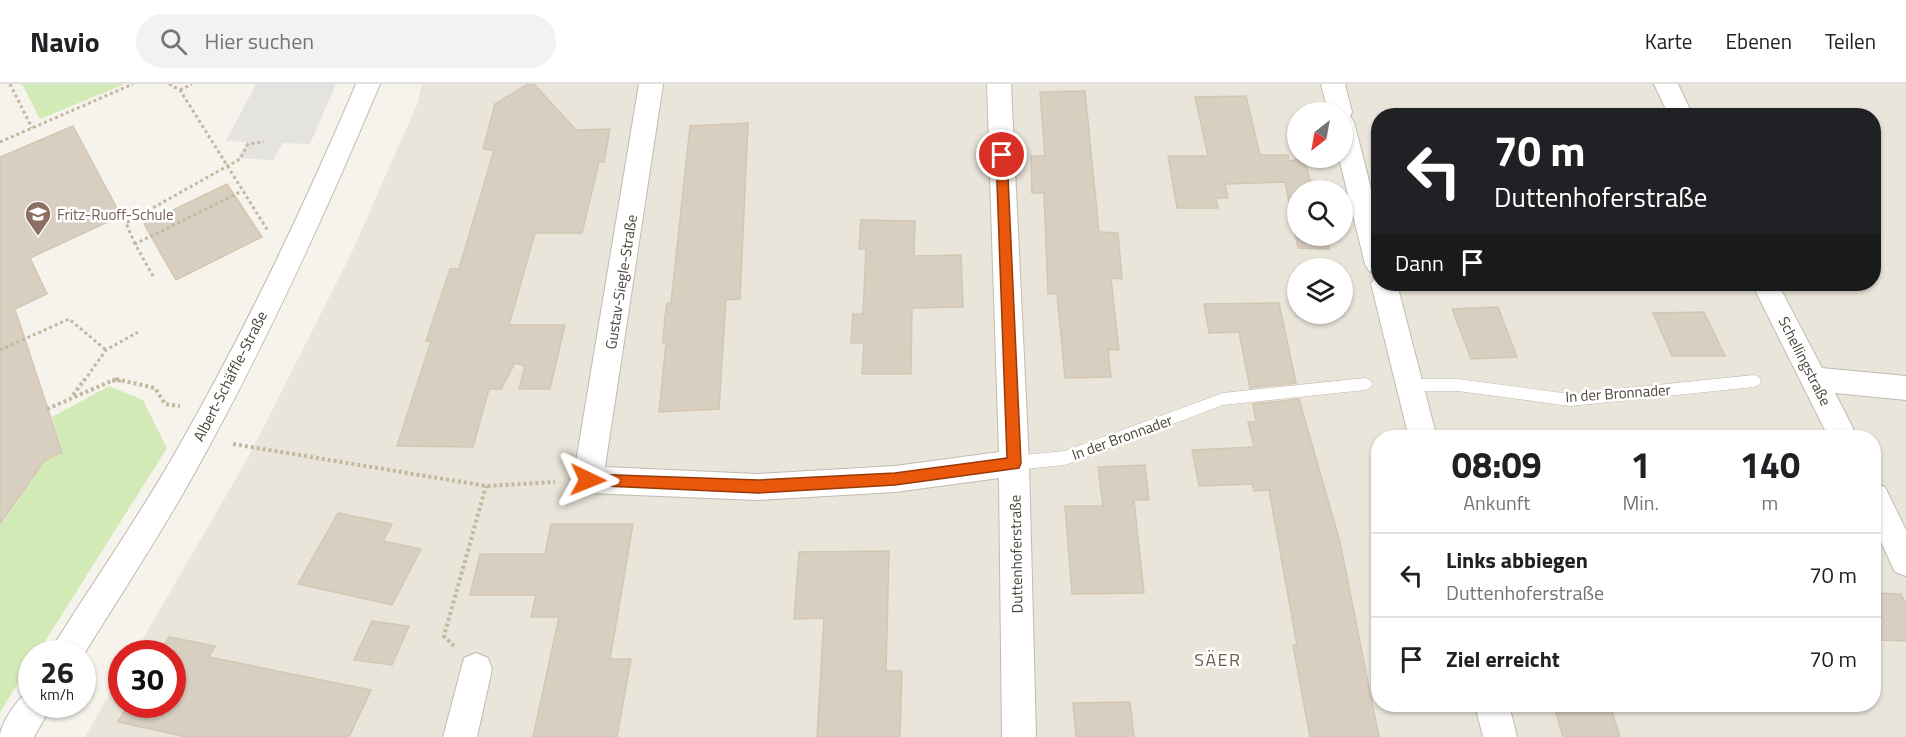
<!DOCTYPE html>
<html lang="de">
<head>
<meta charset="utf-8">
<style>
	body { margin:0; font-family:"Titillium Web",sans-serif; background:#f2f2f2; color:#202124; height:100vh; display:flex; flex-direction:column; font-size:22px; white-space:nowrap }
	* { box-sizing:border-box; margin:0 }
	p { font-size:20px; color:#757577 }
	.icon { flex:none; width:33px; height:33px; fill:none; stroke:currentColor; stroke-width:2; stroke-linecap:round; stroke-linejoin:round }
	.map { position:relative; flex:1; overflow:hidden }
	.panel { position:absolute; left:1371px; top:346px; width:510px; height:282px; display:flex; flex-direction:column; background:#fff; border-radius:24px; box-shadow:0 2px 4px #0004 }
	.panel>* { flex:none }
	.top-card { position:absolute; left:1371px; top:24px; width:510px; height:183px; border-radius:24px; box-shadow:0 2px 4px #0004; background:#202124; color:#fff; overflow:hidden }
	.needle { width:39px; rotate:211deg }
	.buttons { position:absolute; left:1287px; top:18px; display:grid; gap:12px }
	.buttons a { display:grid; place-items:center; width:66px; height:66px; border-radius:50%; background:#fff; box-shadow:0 2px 4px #0004; font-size:30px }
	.speed { position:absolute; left:18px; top:556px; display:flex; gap:12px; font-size:30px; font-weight:700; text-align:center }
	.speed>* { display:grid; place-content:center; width:78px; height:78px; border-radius:50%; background:#fff; box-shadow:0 2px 4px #0004; line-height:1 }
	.speed small { font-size:15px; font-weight:400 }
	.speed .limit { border:9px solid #d22; background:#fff; color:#111 }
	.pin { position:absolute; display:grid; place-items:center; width:51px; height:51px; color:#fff; margin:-26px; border:3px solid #fff; border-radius:50%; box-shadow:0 2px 6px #0007 }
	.me { position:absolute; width:66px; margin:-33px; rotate:92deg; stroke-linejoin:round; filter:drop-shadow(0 0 4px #0008) }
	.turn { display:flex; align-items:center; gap:21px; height:126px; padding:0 24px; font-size:27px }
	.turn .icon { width:78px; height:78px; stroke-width:2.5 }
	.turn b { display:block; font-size:42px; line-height:51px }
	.then { display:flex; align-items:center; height:57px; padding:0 24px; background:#0003; gap:12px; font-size:22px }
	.eta { display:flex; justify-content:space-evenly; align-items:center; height:102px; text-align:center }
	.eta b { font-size:36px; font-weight:700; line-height:42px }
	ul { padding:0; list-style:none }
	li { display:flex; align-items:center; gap:18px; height:84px; padding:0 24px; border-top:2px solid #e0e0e0 }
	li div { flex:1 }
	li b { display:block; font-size:22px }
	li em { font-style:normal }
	header { display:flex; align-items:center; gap:36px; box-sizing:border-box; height:84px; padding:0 30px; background:#fff; border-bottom:2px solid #e0e0e0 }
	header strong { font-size:28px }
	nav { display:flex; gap:33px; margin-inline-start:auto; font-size:21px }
	.search { width:420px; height:54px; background:#f2f2f2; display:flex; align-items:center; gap:15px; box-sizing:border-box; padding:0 21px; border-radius:33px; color:#757577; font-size:22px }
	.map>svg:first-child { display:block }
</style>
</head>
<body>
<header>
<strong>Navio</strong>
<div class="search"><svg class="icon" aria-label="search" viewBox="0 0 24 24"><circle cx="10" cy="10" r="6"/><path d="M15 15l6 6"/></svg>Hier suchen</div>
<nav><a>Karte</a><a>Ebenen</a><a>Teilen</a></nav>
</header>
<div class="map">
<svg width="1906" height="653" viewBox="0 0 1906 653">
	<rect width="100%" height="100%" fill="#f6f3ec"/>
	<path fill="#eae5da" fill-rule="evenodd" d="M422,0H1906V653H85L121,590L122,621H172V570H134L248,374L351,170L418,18ZM1298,28H1342V74H1298ZM1378,32H1874V200H1378ZM1298,106H1342V152H1298ZM1298,184H1342V230H1298ZM1378,354H1874V621H1378Z"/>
	<path fill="#d2eab5" d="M22,0H125L40,35Z
		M109,302L143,316L167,364L37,570H32L31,578L0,628V442L46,376L63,368L52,333Z"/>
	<path fill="#e5e3e0" d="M256,0H336L310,60L283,59L273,76L238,74L247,58L226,57Z"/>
	<path fill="#d8cfc1" stroke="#d3c7b4" stroke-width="1.5" d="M528,0H534L576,46L610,45L604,78H599L582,149H535L509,241H565L550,305H519L525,282L515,279L501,305H489L473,363L397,362L431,257H426L450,185H459L494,66L483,65L495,20Z
		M1085,7L1099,148L1118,149L1122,195L1111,194L1119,266H1108L1111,293L1065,294L1057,210H1048L1044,109H1032L1031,72H1045L1040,8Z
		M1246,12L1260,71H1288L1289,77L1304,74L1313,106H1298V152H1325L1329,165L1298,164L1285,98L1225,100L1228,114H1216L1218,124H1177L1168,72H1208L1195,13Z
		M748,39L740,215L726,216L719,325L659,328L666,259H663L665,233L667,219H671L690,42Z
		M73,42L121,132L30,174L47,210L15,225L62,368L45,376L0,440V73Z
		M227,100L262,153L176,196L144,140Z
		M861,136L915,137L914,172L961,171L963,223L912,224L911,290H862L864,259H851L853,230H863L866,165H859Z
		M1279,219L1296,299L1250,304L1239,248L1209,249L1204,220Z
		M1498,223L1517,273L1471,275L1452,225Z
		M1704,228L1725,272H1672L1653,229Z
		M1299,315L1340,458L1379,653H1310L1293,561H1297L1269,406L1254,407L1252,400L1199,402L1192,366L1254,363L1248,338H1256L1253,320Z
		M1145,381L1149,416H1134L1144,509L1072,510L1065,422H1103L1098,383Z
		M338,429L392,440L383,457L421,465L392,521L298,500Z
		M551,440H633L610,575H631L617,653H533L559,533H531L536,511H470L480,470H545Z
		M889,467L886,587H902L900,653H817L824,534L794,535L799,468Z
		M1874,509L1901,510L1906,521V557L1874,556Z
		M372,537L409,542L392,581L354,576Z
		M169,553L215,562L209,573L371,606L349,653H187L118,638L128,621H172V570H159Z
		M1130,618L1134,653H1076L1073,619Z
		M1554,621H1610L1620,653H1563Z"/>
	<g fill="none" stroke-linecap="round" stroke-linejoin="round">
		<g stroke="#c2bbae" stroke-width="1">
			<path id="service" d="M1754,291L1759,293L1761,297L1759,301L1754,303L1570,322L1458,307H1409L1404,305L1402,301L1404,297L1409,295H1458L1570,310Z
				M1365,294L1370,296L1372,300L1370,304L1365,306L1223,321L1065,381L1014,386L1009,384L1006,379L1009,374L1014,372L1065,367L1223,309Z"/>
		</g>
		<g stroke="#c2bbae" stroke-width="2">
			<path id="minor" d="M356,0H380C324,133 264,264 194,390C159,453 120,512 82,573V570H50L55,559C95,496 137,435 174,371C243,251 302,127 356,0Z
				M639,0H663L605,383L757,390L895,382L999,368L987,0H1011L1029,379L1036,653H1002L999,394L895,408L757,416L588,409L578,405L573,396Z
				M1321,0H1345L1352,28L1350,32L1354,38L1378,132V190L1369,187L1365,180L1339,74H1342V28H1328Z
				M1654,0H1678L1693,32H1669Z
				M1378,191V200H1397L1437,354H1409L1371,200L1375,193Z
				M1752,200H1778L1822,284L1906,292V316L1835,309L1858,354H1829Z
				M1874,400L1885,403L1906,446V492L1895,488L1874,443Z
				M476,569L488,574L492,585L477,653H443L464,574Z
				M32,606V621H52L34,653H0C0,639 19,611 32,606Z
				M1475,621H1509L1517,653H1483Z"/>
		</g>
		<path stroke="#c4b79f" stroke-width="3" stroke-dasharray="3 3" stroke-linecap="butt" d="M10,0L32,44
			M169,0L180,6L268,147
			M180,6L192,0
			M0,58L133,0
			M135,160L126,139L240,75L248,60L264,58
			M153,192L135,160L242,107
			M0,266L69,235L106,266
			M84,297L106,266L138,248
			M112,297H123"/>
		<path stroke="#c4b79f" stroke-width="4" stroke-dasharray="3 3" stroke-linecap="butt" d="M116,295L155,304L165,320L180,322
			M73,311L85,295
			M47,325L116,295
			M233,360L486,402L555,398
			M454,562L444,552L486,402"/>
		<use href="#service" fill="#fff" fill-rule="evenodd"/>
		<use href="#minor" fill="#fff" fill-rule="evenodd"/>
	</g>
	<path fill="#ea580c" stroke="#983908" stroke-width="1.5" d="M1002,67L1007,71L1021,379L1019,384L895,401L758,409L583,401L581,396L583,392L588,390L758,396L895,389L1007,374L996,71Z"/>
	<defs>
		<g id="school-pin" transform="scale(1.35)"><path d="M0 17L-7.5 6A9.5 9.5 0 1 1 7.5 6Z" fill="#8d6e63" stroke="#fff"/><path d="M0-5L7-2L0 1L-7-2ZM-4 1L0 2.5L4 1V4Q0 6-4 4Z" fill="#fff"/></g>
	</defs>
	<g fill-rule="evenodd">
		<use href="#school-pin" x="38" y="130"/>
	</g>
	<g text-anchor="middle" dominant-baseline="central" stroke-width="5" stroke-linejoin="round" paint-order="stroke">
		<g font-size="15" fill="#785e54" stroke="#fff" text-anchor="start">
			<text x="57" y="130">Fritz-Ruoff-Schule</text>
		</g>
		<g font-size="15" fill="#4b4439" stroke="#fff">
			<text transform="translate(621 198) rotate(-81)">Gustav-Siegle-Straße</text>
			<text transform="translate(1805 277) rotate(63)">Schellingstraße</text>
			<text transform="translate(230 292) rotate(-63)">Albert-Schäffle-Straße</text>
			<text transform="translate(1618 309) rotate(-4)">In der Bronnader</text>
			<text transform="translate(1122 353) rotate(-20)">In der Bronnader</text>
			<text transform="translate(1016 470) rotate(-91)">Duttenhoferstraße</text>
		</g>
		<g font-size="18" letter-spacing="1.5" fill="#6e6250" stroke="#fff">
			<text x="1218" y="575">SÄER</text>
		</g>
	</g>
</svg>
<div class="buttons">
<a><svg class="needle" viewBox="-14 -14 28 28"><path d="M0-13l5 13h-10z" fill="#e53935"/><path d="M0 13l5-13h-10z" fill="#757577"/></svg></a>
<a><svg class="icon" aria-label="search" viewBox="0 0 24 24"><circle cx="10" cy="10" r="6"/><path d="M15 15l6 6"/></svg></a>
<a><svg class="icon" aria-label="layers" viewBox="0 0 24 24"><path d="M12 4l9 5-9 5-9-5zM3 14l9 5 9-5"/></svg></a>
</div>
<div class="speed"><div>26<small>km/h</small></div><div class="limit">30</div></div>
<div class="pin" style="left:1002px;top:71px;background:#d93025"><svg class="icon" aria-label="arrive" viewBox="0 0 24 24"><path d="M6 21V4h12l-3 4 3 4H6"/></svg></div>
<svg class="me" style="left:588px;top:396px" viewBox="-20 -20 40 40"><path d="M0-17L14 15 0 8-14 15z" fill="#ea580c" stroke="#fff" stroke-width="4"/></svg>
<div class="top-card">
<div class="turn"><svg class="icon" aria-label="left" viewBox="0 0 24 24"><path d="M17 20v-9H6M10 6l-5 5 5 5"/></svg><div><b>70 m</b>Duttenhoferstraße</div></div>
<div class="then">Dann<svg class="icon" aria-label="arrive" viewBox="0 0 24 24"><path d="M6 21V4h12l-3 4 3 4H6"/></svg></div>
</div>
<section class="panel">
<div class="eta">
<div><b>08:09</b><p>Ankunft</p></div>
<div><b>1</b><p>Min.</p></div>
<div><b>140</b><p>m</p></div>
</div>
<ul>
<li><svg class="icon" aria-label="left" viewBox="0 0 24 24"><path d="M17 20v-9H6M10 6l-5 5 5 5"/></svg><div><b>Links abbiegen</b><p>Duttenhoferstraße</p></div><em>70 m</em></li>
<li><svg class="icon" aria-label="arrive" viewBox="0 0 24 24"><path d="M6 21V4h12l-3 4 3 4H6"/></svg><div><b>Ziel erreicht</b></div><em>70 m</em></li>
</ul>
</section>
</div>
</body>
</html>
